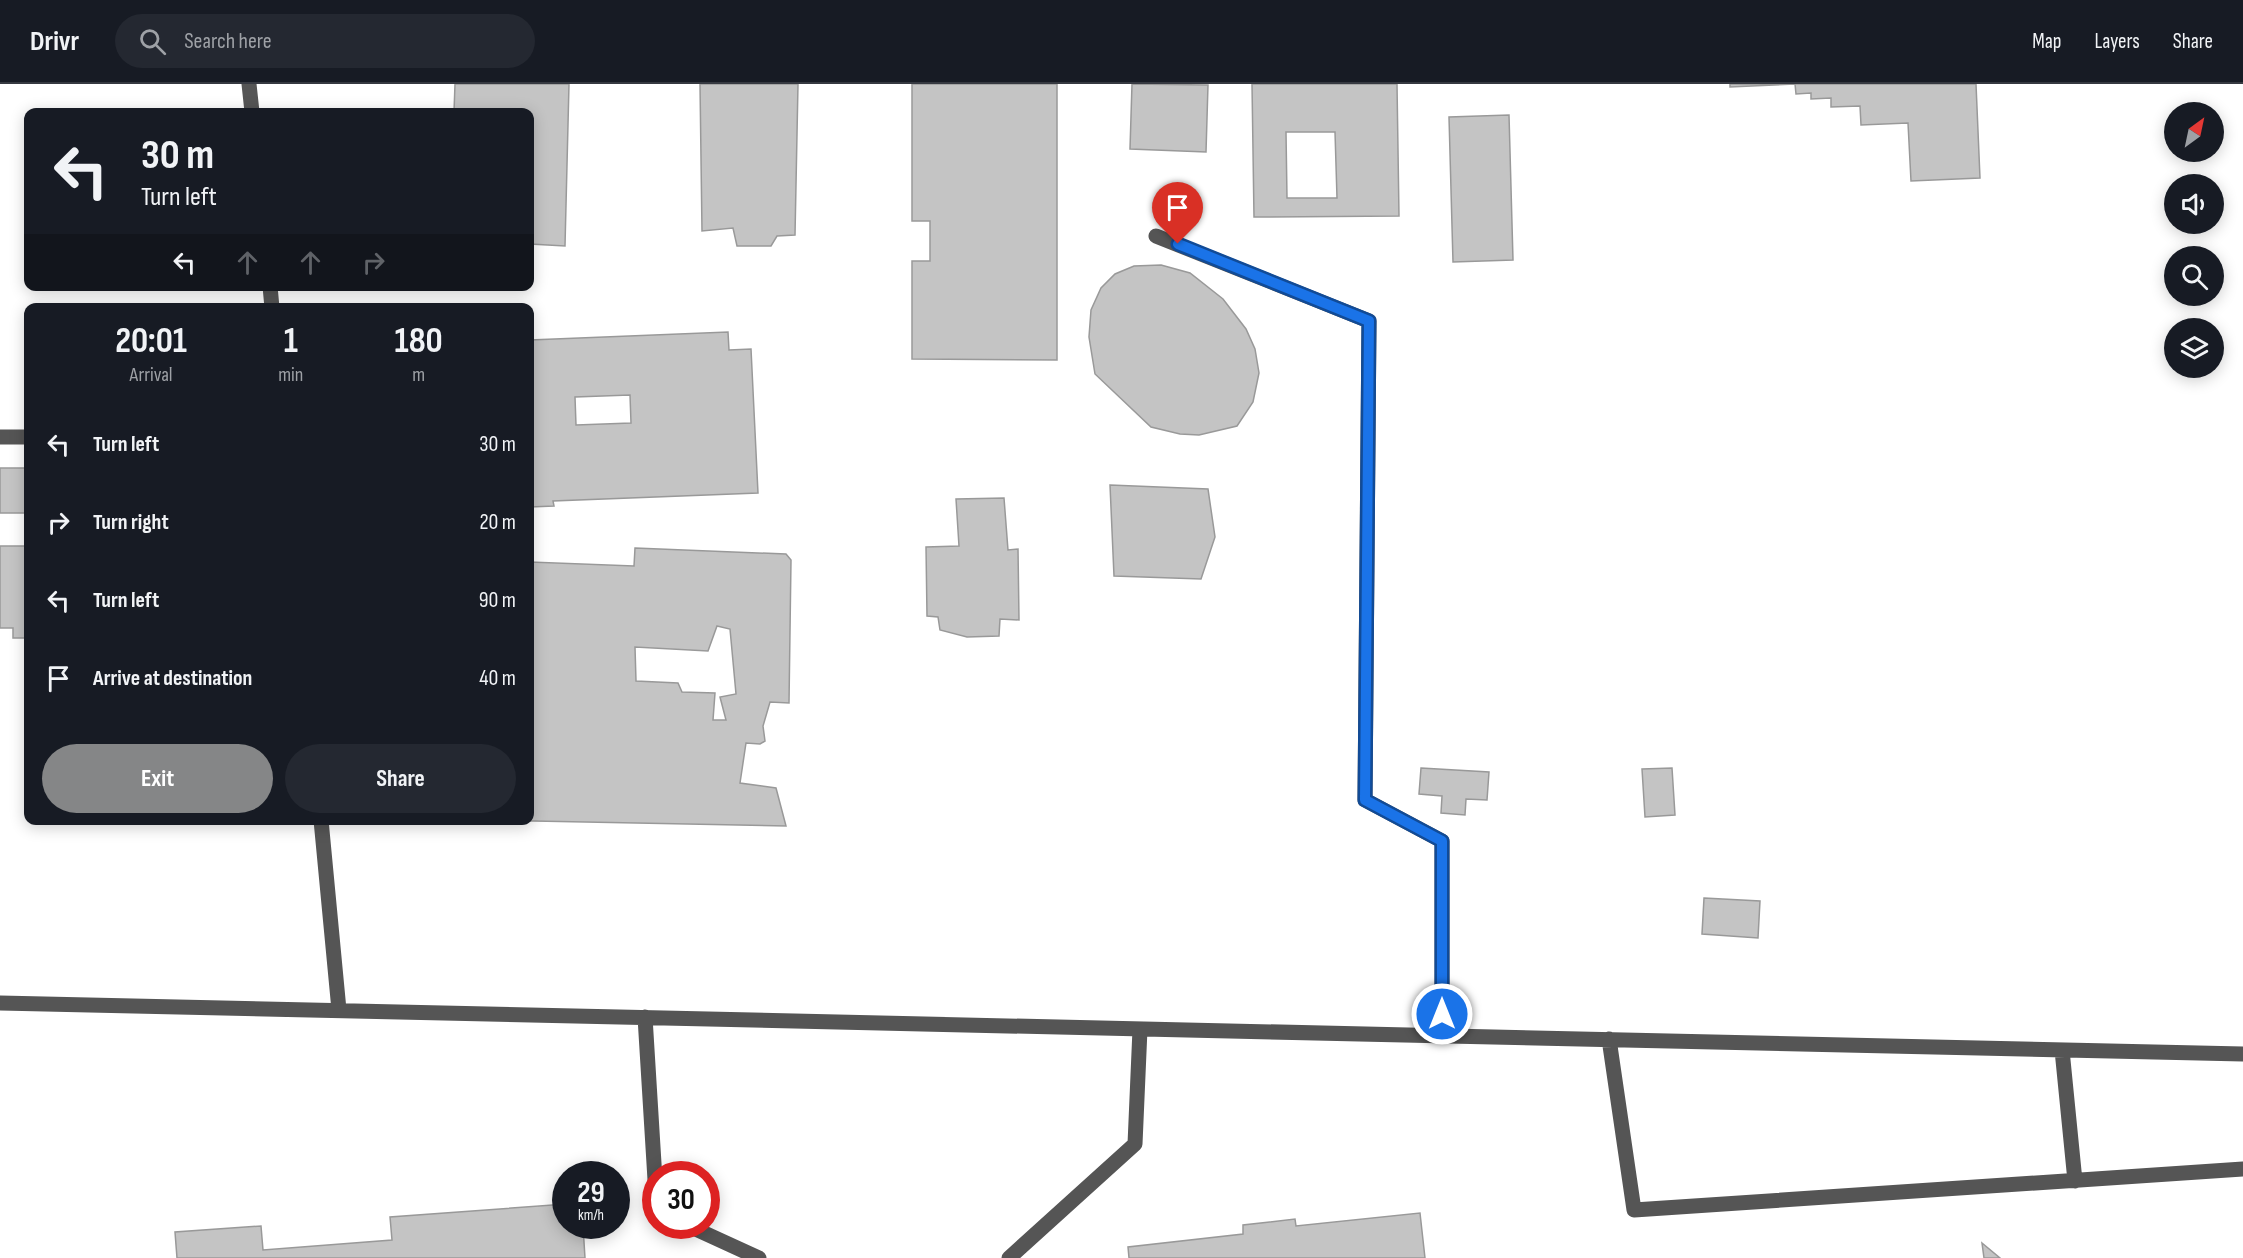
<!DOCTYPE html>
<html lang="en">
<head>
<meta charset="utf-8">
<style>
	body { margin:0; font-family:"Sofia Sans Condensed",sans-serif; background:#242831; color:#f1f3f6; height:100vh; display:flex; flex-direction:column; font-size:22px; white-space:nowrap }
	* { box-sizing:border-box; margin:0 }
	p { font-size:20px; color:#9ea1a6 }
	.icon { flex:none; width:33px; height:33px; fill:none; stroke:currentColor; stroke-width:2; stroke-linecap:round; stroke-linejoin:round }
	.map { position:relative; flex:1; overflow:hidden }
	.drawer { position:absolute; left:24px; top:219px; width:510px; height:522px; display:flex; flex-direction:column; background:#171b24; border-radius:12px; box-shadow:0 3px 15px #0003 }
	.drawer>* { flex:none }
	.guide { position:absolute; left:24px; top:24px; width:510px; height:183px; border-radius:12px; box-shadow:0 3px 15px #0003; background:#171b24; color:#f1f3f6; overflow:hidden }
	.needle { width:39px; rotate:33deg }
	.buttons { position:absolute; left:2164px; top:18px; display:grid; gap:12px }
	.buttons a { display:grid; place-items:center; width:60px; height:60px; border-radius:50%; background:#171b24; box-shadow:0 3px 15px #0003; font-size:30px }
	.speed { position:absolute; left:552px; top:1077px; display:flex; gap:12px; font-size:30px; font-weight:700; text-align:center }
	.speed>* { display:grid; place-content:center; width:78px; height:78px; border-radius:50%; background:#171b24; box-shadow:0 3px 15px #0003; line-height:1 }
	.speed small { font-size:15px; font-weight:400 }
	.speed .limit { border:9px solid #d22; background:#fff; color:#111 }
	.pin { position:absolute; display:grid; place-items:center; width:51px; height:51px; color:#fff; margin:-62px -26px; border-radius:50% 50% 50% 0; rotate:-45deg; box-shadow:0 0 6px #0007 }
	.pin .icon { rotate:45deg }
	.me { position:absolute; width:66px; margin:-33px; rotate:0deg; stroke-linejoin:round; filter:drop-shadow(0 0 4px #0008) }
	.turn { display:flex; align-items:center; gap:21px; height:126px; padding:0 18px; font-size:27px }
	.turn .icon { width:78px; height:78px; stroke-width:2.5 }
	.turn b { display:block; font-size:42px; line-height:51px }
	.lanes { display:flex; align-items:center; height:57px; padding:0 18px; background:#0003; justify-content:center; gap:30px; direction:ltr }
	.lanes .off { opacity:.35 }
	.eta { display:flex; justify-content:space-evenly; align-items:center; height:102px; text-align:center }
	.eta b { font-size:36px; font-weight:700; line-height:42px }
	.action { display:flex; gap:12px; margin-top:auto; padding:12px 18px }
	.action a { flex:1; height:69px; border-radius:36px; background:#858687; color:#fff; font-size:24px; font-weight:700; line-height:69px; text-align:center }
	.action a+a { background:#242831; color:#f1f3f6 }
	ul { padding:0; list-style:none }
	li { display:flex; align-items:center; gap:18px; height:78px; padding:0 18px }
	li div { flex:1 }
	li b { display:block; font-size:22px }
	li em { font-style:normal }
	header { display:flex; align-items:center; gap:36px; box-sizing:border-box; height:84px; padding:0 30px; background:#171b24; border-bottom:2px solid #363941 }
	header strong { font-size:28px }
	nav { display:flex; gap:33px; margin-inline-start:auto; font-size:21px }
	.search { width:420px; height:54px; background:#242831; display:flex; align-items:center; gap:15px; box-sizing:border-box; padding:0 21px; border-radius:33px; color:#9ea1a6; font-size:22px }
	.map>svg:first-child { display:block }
</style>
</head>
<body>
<header>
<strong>Drivr</strong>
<div class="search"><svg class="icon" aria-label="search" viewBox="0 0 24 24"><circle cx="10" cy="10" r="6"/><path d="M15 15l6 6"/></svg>Search here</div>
<nav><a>Map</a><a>Layers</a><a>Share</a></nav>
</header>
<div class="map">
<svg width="2243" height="1174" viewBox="0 0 2243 1174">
	<rect width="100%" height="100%" fill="#fff"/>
	<path fill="#c4c4c4" stroke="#999" stroke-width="1.5" fill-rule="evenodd" d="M455,0H569L565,162L530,160V28H454Z
		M700,0H798L795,151L777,152L771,162H737L733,144L702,147Z
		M912,0H1057V276L912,275V177H930V137H912Z
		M1132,0L1208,1L1206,68L1130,65Z
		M1252,0H1397L1399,132L1254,133ZM1286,48H1335L1337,114H1287Z
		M1730,0H1976L1980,94L1911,97L1908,39L1861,41L1860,22L1831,23V14L1811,15V9L1796,10L1795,0L1730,3Z
		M1509,31L1513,176L1453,178L1449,33Z
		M1161,181L1190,189L1223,215L1246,245L1255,265L1259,289L1253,318L1237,342L1199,351L1180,350L1151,343L1095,290L1089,253L1091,226L1101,204L1115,190L1134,182Z
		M728,248L729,266L751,265L758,409L553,417L554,422L530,423V256ZM630,311L631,339L576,341L575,313Z
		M0,384H28V429H0Z
		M1110,401L1208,405L1215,453L1201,495L1114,492Z
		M1004,414L1008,466L1018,465L1019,536L1000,535L999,552L967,553L940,546L938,533L927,532L926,463L959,462L956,415Z
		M0,462H28V554H13V544H0Z
		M635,464L786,470L791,476L789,619L770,618L763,642L765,657L760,660L746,659L740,699L776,704L786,742L476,736H530V478L634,482Z
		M717,542L730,545L736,610L720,613L726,636H713L715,609L682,608L678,599L636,597L635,563L708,567Z
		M1421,684L1489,688L1487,716L1466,715L1465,731L1441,729L1442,712L1419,710Z
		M1672,684L1675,731L1645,733L1642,685Z
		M1704,814L1760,817L1758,854L1702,850Z
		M566,1120V1142H583L585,1174H177L175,1148L261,1142L263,1166L392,1156L390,1133Z
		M1420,1129L1425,1174H1129L1128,1163L1243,1150V1141L1295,1135L1296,1142Z
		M1982,1159L2000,1174H1984Z"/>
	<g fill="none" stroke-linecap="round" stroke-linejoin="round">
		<path stroke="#555" stroke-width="15" d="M249,0L252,28
			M1156,152L1369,237L1365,716L1442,757V952
			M270,202L272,224
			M0,353H28
			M321,736L339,926
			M0,919L2243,970
			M645,933L656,1112
			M1609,955L1634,1126L2243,1085
			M2062,966L2075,1097
			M689,1142L759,1174
			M1009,1174L1135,1060L1140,945"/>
	</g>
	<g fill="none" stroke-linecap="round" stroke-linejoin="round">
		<g stroke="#114b97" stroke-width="15">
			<path id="route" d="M1178,160L1369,237L1365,716L1442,757V930"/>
		</g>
		<use href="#route" stroke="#1a73e8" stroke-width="10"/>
	</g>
</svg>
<div class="buttons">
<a><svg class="needle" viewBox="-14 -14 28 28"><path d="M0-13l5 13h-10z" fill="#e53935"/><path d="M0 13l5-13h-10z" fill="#9ea1a6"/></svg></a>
<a><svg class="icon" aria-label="sound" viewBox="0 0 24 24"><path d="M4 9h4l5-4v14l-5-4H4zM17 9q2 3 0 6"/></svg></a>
<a><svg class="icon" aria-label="search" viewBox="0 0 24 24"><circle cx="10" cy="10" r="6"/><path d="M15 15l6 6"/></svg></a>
<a><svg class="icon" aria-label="layers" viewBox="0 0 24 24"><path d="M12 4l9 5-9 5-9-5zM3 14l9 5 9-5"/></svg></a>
</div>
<div class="speed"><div>29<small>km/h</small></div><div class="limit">30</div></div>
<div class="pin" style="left:1178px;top:160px;background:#d93025"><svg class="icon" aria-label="arrive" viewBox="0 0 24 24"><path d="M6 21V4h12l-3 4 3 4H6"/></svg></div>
<svg class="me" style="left:1442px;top:930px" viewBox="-20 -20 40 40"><circle r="17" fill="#1a73e8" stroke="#fff" stroke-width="3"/><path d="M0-11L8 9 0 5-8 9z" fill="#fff"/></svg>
<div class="guide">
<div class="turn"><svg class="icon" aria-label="left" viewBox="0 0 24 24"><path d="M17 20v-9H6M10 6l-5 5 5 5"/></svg><div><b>30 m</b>Turn left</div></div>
<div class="lanes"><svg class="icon" aria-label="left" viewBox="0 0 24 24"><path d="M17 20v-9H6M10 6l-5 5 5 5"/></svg><svg class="icon off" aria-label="ahead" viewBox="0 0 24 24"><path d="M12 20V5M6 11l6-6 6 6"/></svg><svg class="icon off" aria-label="ahead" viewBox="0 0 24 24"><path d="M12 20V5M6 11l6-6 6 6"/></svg><svg class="icon off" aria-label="right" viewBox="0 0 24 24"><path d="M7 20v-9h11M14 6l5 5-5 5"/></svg></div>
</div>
<section class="drawer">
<div class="eta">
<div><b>20:01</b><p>Arrival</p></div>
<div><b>1</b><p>min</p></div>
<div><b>180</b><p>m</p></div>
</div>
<ul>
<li><svg class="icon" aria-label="left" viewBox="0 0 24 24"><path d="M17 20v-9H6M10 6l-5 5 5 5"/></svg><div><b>Turn left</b></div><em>30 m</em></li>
<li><svg class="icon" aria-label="right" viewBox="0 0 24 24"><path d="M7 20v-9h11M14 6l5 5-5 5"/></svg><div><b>Turn right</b></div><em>20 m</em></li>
<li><svg class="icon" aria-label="left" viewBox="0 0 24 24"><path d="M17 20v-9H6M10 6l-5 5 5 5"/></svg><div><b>Turn left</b></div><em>90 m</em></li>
<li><svg class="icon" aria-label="arrive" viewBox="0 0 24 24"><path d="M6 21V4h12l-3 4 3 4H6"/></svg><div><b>Arrive at destination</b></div><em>40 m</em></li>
</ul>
<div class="action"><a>Exit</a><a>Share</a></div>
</section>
</div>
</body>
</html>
